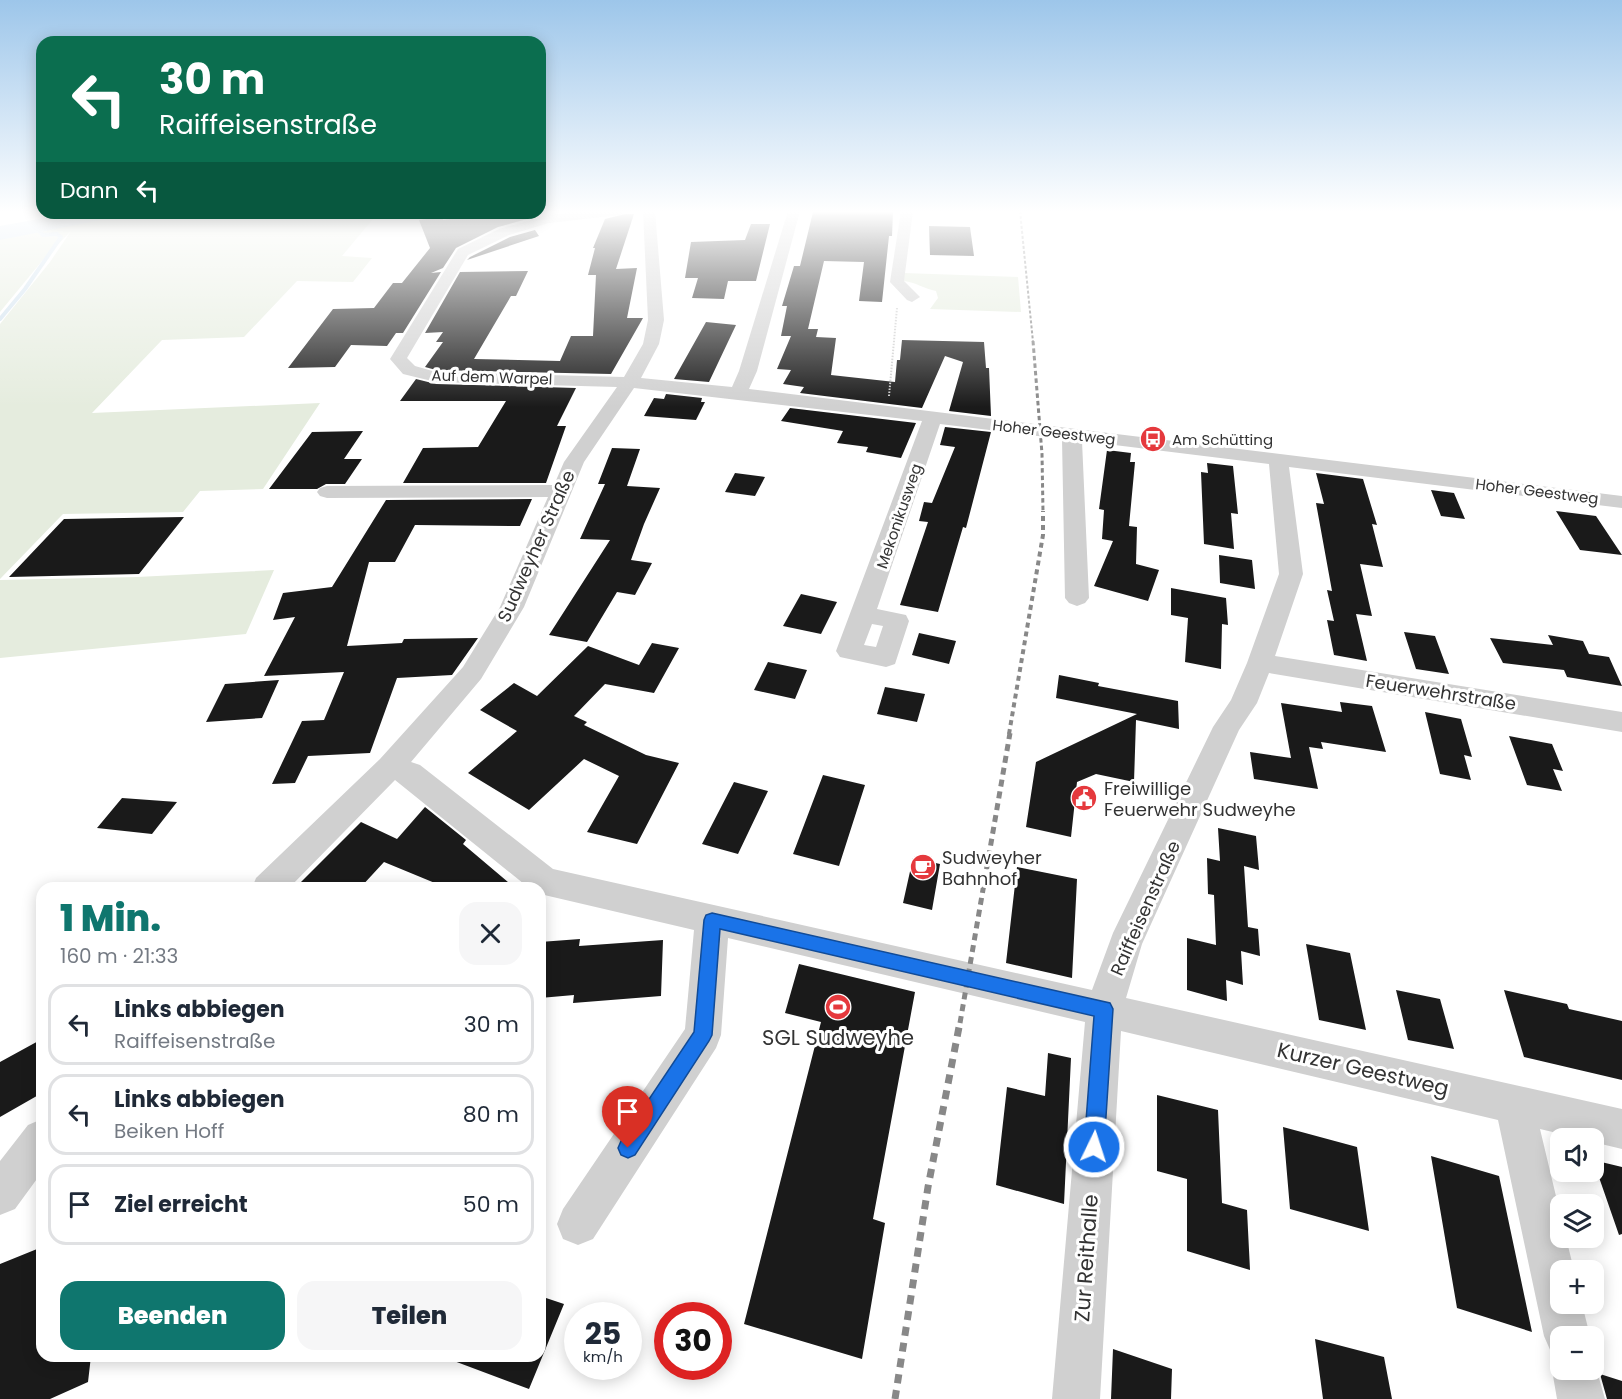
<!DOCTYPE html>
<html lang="de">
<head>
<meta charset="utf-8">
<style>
	body { margin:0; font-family:Poppins,sans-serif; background:#f6f6f7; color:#1f2937; height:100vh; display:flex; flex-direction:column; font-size:22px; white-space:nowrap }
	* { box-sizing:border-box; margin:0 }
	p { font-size:20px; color:#747a83 }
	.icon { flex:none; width:33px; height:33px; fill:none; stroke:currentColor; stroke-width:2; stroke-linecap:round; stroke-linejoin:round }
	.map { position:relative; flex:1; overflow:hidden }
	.sheet { position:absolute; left:36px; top:882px; width:510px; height:480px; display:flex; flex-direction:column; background:#fff; border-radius:18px; box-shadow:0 3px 15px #0003 }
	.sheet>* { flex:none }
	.banner { position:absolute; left:36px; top:36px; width:510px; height:183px; border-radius:18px; box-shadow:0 3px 15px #0003; background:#0b6e4f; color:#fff; overflow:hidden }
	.buttons { position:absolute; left:1550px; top:1128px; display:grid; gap:12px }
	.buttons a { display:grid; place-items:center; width:54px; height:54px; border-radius:12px; background:#fff; box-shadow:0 3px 15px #0003; font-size:30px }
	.speed { position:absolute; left:564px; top:1302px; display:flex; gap:12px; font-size:30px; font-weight:700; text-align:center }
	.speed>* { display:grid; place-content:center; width:78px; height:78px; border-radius:50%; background:#fff; box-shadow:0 3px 15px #0003; line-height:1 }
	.speed small { font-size:15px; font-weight:400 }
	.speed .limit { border:9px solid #d22; background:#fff; color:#111 }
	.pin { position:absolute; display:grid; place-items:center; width:51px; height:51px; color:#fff; margin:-62px -26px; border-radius:50% 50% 50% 0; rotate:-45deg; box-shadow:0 0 6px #0007 }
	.pin .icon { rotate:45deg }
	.me { position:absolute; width:66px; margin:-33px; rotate:4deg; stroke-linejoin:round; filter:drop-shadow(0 0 4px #0008) }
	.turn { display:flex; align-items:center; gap:21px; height:126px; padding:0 24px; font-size:27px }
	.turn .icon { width:78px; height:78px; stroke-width:2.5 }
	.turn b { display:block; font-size:42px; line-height:51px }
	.then { display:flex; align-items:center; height:57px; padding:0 24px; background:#0003; gap:12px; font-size:22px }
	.round { display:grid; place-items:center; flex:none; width:63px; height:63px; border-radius:18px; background:#f6f6f7 }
	.summary { display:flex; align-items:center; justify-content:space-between; height:102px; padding:0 24px }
	h1 { font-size:36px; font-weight:800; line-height:45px; color:#0f766e }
	.button { display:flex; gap:12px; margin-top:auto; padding:12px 24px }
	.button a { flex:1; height:69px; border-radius:18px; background:#0f766e; color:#fff; font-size:24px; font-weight:800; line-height:69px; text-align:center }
	.button a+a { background:#f6f6f7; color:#1f2937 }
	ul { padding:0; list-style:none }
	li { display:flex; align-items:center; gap:18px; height:81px; margin:0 12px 9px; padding:0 12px; border:3px solid #e0e1e3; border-radius:18px }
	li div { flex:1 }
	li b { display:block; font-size:22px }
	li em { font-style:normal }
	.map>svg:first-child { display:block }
</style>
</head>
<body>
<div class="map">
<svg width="1622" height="1399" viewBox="0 0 1622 1399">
	<rect width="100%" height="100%" fill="#fff"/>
	<path fill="#e5ecde" d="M115,213H378L342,256L372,258L353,282L297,281L244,337L162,340L92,413L320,403L263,489L200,491L183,512L63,514L0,579V324L50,262L71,231L42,261L0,312V236Z
		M904,273L1018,277L1021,312L930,309L938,298L936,291C925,289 915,282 904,281Z
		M274,570L246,634L0,658V580L137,577Z"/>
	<path fill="#cee0ee" d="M63,218L69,223L0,236V230Z"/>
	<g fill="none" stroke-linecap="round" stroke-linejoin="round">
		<path stroke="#cee0ee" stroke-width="4" d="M0,319L25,289L61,237L57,234L43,235L39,231L42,225"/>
		<path fill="#cee0ee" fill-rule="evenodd" d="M72,213H117L113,217L106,219L0,240V226Z"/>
	</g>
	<path fill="#1a1a1a" d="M813,212H893L892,236H889L882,302L859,301L864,262L824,261L808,329H818L816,337L836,338L831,375L895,382L897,360H900L902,340L984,342L986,368H989L991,416L949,411L963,362L945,356L922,408L800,393L804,387L783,384L791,370L777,369L791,336H781L787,306H782L794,266H800Z
		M492,213H523L527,219L498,227L456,248L443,268L431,273L441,272L403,333H396L387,346L351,345L335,367L288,368L333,309L374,308L393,283H402L430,248L419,220L442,217L443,220Z
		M625,214H634L616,269L637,268L627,318H643L611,374L436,370L425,367L443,342H436L443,332L425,333L460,272L528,271L516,296H511L474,359L560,361L571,336H593L596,275H588L595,248H593L605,219Z
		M751,224H770L756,281H728L724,299L692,298L698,278H685L691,242L745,240Z
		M929,226L970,227L974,256L930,255Z
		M535,230L539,236L467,260L470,257L510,237Z
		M706,322L736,325L709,382L674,379Z
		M416,379L436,384L576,388L557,426H566L546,483H403L423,448L478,447L506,401H400Z
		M666,394L702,398L701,402H705L696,420L644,416L654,398L664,399Z
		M790,408L916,423L901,458L866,452L868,447L837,443L843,431L781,421Z
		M945,427L991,432L966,528L963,527L938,612L900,605L928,522L919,521L924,502L932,503L955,447L940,445Z
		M363,431L344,459H362L345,484H326L317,489H269L312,432Z
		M612,448L640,449L627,486L660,488L644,524L631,560L652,563L635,595L617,592L587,642L549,635L610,540L580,539L605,484H598Z
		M1107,450L1131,453L1130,462H1135L1129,526L1137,527L1136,564L1159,570L1148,601L1094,586L1113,541L1102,539L1104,510L1099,509Z
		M1207,463L1233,466L1238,514L1231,513L1234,549L1204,544L1201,472L1208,473Z
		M735,473L765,477L755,496L725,492Z
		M1316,473L1363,479L1377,525L1372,524L1383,567L1360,564L1372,616L1356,614L1367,661L1334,655L1327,620L1334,621L1327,590L1332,591L1316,503L1324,504Z
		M1431,490L1454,493L1465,519L1441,516Z
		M532,499L520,526L415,525L395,562H369L347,646L402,643L404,639L478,638L452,675L397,678L370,753L308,756L295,783L272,784L302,721L324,720L344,672L264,676L295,617L273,620L283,593L332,587L386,500Z
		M1556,511L1596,516L1622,555L1580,550Z
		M184,517L139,574L9,577L64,519Z
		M1219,555L1252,560L1255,589L1220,583Z
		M1171,588L1226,598L1228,625L1222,624L1221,669L1185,662L1188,618L1171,615Z
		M801,594L837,602L821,634L783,626Z
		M1404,632L1435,636L1449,674L1416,669Z
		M919,633L956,641L949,664L912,655Z
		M1548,635L1583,641L1589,654L1609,657L1622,686L1567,677L1564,670L1503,663L1490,638L1553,645Z
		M652,643L679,648L654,693L605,684L574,716L587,722L584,725L646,755L679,763L637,844L587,832L619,776L584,759L529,810L468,773L517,731L480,710L514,683L537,696L588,646L639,665Z
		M768,662L807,670L795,699L754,690Z
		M1059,675L1099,683L1098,686L1178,701L1179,729L1136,720L1134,782L1096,774L1077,782L1071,837L1026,827L1036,762L1137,714L1056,698Z
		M279,680L262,718L206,722L225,684Z
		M885,687L925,694L917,722L877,714Z
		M1340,702L1372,706L1386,752L1321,742L1323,749L1309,747L1318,789L1254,779L1250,752L1291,758L1281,703L1342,712Z
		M1425,712L1461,719L1472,757L1464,755L1471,780L1440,774Z
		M1509,736L1552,744L1563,771L1553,769L1562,791L1527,785Z
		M823,775L865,785L839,866L793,854Z
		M734,782L768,791L738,854L702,844Z
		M122,798L177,802L152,834L97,828Z
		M425,807L466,840L463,844L515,888H447L384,862L360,888H295L361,822L397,839Z
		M1218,828L1256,836L1259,870L1244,866L1248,927L1258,929L1260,956L1241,951L1243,985L1226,980L1227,1001L1187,990V938L1216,945L1214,895L1208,894L1207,858L1220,861Z
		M913,858L940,864L932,910L903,903Z
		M1017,867L1077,879L1072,978L1006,963Z
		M580,939L579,946L663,940L661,996L573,1003L574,995L540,998V942Z
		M1306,944L1350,953L1366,1030L1319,1020Z
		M799,964L915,992L873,1219L885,1223L862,1359L744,1324L821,1022L785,1013Z
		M1396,990L1440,999L1454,1049L1408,1040Z
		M1504,990L1567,1004L1569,1009L1622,1021V1080L1524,1057Z
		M42,1039V1093L0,1117V1062Z
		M1048,1053L1071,1058L1064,1204L996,1185L1007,1087L1045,1096Z
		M1157,1095L1218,1110L1222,1203L1247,1210L1250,1270L1187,1251V1179L1157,1171Z
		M1283,1127L1357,1147L1369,1231L1290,1209Z
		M1431,1156L1499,1176L1532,1332L1457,1308Z
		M1593,1160L1622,1167V1234L1619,1235Z
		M42,1247V1356H91L88,1382L50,1399H0V1264Z
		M540,1296L564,1304L529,1389L446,1358L540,1356Z
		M1315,1339L1384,1357L1392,1399H1323Z
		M1113,1349L1172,1369L1171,1399H1111Z
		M1600,1374L1622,1381V1399H1607Z"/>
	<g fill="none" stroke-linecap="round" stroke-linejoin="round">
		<path stroke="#cdcdcd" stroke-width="2" stroke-dasharray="1.5 1.5" stroke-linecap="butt" d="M889,396L897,308"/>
		<path fill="#d0d0d0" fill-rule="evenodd" d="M583,211H626L620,215L549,223L509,235L468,255L407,358L415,366L436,372L624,377L643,344L648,320L643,211H655L664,320L659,344L641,378L732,387L739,371L788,211H800L757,371L749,389L1622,496V508L1289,467L1303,574L1275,656L1622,712V732L1269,673L1257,703L1239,730L1142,944L1126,998L1622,1109V1149L1593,1142V1138H1578L1540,1129L1560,1213V1238H1566L1574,1270H1560V1304H1582L1590,1336H1560V1370H1593V1357L1605,1399H1557L1552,1370L1558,1355L1551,1352L1544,1336L1498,1120L1121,1031L1100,1399H1052L1085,1022L728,938L721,1035L716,1048L593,1239L578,1245L563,1239L557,1224L563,1209L685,1029L694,930L540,894V888H529L395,780L289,888H252L256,878L380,759L463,667L500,607L548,497L327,498L320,496L317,492L320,488L327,486L554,485L564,462L617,387L436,382L403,374L390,359L458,249L499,229L548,215ZM634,388L922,421L836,651L840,657L886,667L895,664L909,621L906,615L877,609L940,424L1062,439L1065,598L1069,603L1077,606L1085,603L1089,598L1082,441L1269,464L1279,574L1247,663L1231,700L1213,727L1113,933L1092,990L553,869L420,765L411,762L481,679L524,607L584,462ZM872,624L883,626L876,647L864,645Z
			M901,211H913L904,281L920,297L912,302L907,300L890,282Z
			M42,1119V1172L15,1209L0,1215V1161L28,1125Z"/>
		<path stroke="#888" stroke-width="2" stroke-dasharray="3 2" stroke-linecap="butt" d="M1020,211L1033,342"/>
		<path stroke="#888" stroke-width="3" stroke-dasharray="4.5 3" stroke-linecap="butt" d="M1033,341L1042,454L1043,512"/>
		<path stroke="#888" stroke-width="4" stroke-dasharray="5 4" stroke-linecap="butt" d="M1009,734L1043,535V511"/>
		<path stroke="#888" stroke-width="5" stroke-dasharray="7 5" stroke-linecap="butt" d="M960,1023L1010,733"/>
		<path stroke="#888" stroke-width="7" stroke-dasharray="9 7" stroke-linecap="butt" d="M895,1399L928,1187L960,1022"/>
	</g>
	<linearGradient id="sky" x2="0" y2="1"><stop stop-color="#9dc6ea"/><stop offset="0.52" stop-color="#fff"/><stop offset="1" stop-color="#fff" stop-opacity="0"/></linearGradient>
	<rect width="1622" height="407" fill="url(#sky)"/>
	<path fill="#1a73e8" stroke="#114b97" stroke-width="1.5" d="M712,913L1110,1003L1113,1009L1104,1147L1101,1154L1094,1157L1087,1154L1084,1147L1094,1016L720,929L712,1035L709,1041L635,1155L628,1158L621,1155L618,1148L621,1141L694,1032L704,920L706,915Z"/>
	<defs>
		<g id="bus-disc" transform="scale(1.35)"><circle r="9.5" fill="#e5393d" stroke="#fff"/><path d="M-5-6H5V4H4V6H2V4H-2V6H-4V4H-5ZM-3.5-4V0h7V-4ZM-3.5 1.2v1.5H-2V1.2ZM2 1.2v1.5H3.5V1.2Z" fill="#fff"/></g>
		<g id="civic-disc" transform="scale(1.35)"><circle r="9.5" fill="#e5393d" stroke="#fff"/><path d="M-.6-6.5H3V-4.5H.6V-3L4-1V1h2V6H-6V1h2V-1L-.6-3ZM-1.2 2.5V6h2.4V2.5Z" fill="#fff"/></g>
		<g id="cafe-disc" transform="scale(1.35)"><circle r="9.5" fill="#e5393d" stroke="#fff"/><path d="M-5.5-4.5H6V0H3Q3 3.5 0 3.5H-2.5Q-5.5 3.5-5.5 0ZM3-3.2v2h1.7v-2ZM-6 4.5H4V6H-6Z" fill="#fff"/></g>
		<g id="stadium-disc" transform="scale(1.35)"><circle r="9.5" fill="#e5393d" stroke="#fff"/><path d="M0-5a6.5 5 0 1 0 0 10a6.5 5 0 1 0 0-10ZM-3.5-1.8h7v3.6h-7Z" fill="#fff"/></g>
	</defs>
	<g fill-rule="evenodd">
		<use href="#bus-disc" x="1153" y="439"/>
		<use href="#civic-disc" x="1084" y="798"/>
		<use href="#cafe-disc" x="923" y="867"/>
		<use href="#stadium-disc" x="838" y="1007"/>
	</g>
	<g text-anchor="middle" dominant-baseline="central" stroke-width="6" stroke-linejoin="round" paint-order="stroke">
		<g font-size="15" fill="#333" stroke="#fff">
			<text transform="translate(492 377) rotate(2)">Auf dem Warpel</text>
			<text transform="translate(1054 432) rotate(7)">Hoher Geestweg</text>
			<text transform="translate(1537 491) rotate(7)">Hoher Geestweg</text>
			<text transform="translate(899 516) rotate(-71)">Mekonikusweg</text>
		</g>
		<g font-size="15" fill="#333" stroke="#fff" text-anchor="start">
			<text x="1172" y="439">Am Schütting</text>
		</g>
		<g font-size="18" fill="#333" stroke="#fff">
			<text transform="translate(536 546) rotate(-66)">Sudweyher Straße</text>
			<text transform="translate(1441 692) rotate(9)">Feuerwehrstraße</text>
			<text transform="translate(1145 908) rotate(-66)">Raiffeisenstraße</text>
		</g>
		<g font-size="18" fill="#333" stroke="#fff" text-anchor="start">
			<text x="1104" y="788">Freiwillige<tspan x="1104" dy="21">Feuerwehr Sudweyhe</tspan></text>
			<text x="942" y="857">Sudweyher<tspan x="942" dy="21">Bahnhof</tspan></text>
		</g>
		<g font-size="21" fill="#333" stroke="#fff">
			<text x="838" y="1037">SGL Sudweyhe</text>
		</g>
		<g font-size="21" fill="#333" stroke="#fff">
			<text transform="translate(1363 1069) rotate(13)">Kurzer Geestweg</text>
			<text transform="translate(1086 1258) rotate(-86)">Zur Reithalle</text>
		</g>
	</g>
</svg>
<div class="buttons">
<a><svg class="icon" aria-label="sound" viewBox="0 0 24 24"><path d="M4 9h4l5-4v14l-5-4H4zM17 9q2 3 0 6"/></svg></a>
<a><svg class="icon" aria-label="layers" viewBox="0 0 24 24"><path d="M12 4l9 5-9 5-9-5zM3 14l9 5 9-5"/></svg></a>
<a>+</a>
<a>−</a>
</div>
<div class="speed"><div>25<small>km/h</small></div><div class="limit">30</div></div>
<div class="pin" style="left:628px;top:1148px;background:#d93025"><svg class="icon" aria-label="arrive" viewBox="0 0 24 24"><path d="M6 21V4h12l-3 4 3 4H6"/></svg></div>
<svg class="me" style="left:1094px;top:1147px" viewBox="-20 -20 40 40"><circle r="17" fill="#1a73e8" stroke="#fff" stroke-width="3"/><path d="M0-11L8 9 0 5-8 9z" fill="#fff"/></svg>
<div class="banner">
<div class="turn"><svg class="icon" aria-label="left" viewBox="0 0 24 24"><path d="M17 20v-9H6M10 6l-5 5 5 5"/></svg><div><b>30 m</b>Raiffeisenstraße</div></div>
<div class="then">Dann<svg class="icon" aria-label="left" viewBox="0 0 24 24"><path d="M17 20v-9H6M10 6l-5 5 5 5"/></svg></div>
</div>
<section class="sheet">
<div class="summary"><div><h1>1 Min.</h1><p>160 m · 21:33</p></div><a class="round"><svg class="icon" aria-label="close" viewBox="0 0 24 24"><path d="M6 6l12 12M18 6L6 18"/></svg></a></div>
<ul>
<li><svg class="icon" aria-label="left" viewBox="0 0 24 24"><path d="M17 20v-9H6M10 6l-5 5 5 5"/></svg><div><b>Links abbiegen</b><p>Raiffeisenstraße</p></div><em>30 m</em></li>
<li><svg class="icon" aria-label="left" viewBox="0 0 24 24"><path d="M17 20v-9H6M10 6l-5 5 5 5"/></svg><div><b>Links abbiegen</b><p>Beiken Hoff</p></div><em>80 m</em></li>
<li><svg class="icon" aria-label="arrive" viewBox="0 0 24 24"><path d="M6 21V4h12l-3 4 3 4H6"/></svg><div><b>Ziel erreicht</b></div><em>50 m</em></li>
</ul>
<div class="button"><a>Beenden</a><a>Teilen</a></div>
</section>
</div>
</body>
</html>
